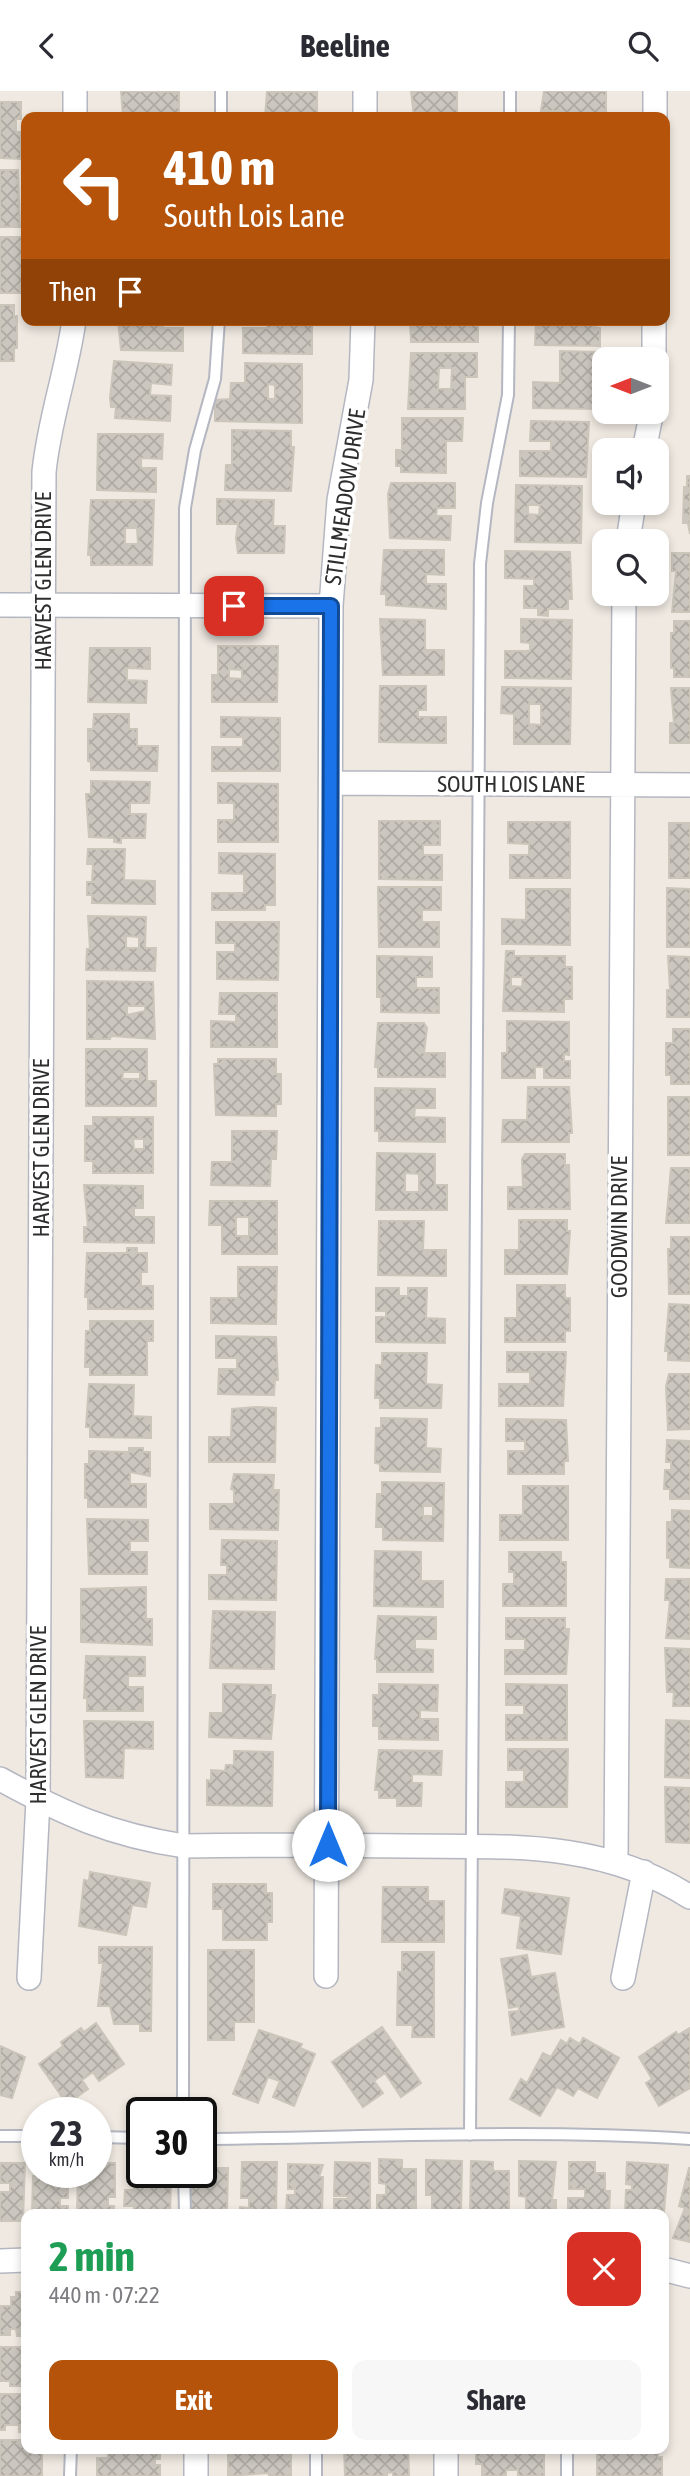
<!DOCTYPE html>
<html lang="en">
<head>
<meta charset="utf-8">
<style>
	body { margin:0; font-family:"Asap Condensed",sans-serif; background:#f7f7f7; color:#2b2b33; height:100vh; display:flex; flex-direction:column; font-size:26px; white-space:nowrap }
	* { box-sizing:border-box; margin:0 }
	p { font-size:23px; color:#7c7c81 }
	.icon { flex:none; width:38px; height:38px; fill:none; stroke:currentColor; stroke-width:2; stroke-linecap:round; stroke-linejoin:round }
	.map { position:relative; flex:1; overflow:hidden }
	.panel { position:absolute; left:21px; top:2118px; width:648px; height:245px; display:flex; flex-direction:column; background:#fff; border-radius:14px; box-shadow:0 4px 10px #0003 }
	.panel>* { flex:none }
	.guide { position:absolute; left:21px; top:21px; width:649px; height:214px; border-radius:14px; box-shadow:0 4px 10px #0003; background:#b45309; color:#fff; overflow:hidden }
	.needle { width:46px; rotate:270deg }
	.tools { position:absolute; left:592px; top:256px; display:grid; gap:14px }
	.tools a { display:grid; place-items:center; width:77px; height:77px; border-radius:14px; background:#fff; box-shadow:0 4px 10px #0003; font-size:35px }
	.speed { position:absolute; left:21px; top:2006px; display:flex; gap:14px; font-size:35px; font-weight:700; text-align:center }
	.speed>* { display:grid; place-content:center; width:91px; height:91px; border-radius:50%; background:#fff; box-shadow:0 4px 10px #0003; line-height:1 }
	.speed small { font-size:18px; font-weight:400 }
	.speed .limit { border:4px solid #111; border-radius:10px; background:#fff; color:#111 }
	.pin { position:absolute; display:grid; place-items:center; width:60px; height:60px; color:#fff; margin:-30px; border-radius:14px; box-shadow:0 4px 10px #0006 }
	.me { position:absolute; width:77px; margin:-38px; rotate:0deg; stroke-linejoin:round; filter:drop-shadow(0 0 5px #0008) }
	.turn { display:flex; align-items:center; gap:24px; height:147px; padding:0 28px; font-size:32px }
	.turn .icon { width:91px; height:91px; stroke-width:2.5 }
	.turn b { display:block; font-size:49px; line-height:60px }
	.then { display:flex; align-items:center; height:66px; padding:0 28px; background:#0003; gap:14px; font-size:26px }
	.round { display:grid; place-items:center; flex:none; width:74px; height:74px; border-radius:14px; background:#f7f7f7 }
	.headline { display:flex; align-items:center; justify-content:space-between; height:119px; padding:0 28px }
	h1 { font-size:42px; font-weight:700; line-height:52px; color:#1e9e55 }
	.button { display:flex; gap:14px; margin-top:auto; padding:14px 28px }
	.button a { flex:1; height:80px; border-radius:14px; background:#b45309; color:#fff; font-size:28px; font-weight:700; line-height:80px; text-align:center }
	.button a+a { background:#f7f7f7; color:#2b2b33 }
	header { display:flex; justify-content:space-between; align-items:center; height:91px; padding:0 28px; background:#fff; font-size:32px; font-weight:700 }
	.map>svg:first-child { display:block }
</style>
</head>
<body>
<header><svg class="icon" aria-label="back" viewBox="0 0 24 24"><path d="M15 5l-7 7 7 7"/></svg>Beeline<svg class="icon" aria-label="search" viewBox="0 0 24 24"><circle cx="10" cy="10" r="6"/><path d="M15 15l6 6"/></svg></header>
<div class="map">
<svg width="690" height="2385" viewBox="0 0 690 2385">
	<defs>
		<pattern id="building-cross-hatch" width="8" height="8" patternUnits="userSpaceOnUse" patternTransform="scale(1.75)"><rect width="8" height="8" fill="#cbc7bf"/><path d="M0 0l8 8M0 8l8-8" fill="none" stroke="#afaba4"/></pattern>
	</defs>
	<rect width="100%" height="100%" fill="#efe9e1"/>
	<path fill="url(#building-cross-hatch)" stroke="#cbc5ba" stroke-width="2" fill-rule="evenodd" d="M121,0L179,1V23H171V26H123Z
		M411,0H457V26H414Z
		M544,0H606V26H562V20H541Z
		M267,1H317V26H265Z
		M0,11H21V28H16V41H21V68L0,67Z
		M0,79H18L20,136H0Z
		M0,146H22V202H0Z
		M0,214H14V225H17V257H14V270H0Z
		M118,229H163V237H183V260L121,259Z
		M268,229H312V263L243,262V237H267Z
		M410,229H478V251H411Z
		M536,229H603L594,230V236L600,237V255L535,254Z
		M560,260L599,261V318L533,317V291L560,292Z
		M411,262H477V286H465V318H408ZM439,277H452L451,298H438Z
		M114,270L172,274L171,294L151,292L150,304L171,305L170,330L115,327L116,316H111L110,307Z
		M245,272L302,273V332L215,330V309L230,308L231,292H245ZM268,293L275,294V308H268Z
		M402,327H463L462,350H446V382L401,381V375H396V359H402Z
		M531,330L589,331L586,386L520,385V360H551V350H530Z
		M232,339L291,340V356H294L291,400L225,399L226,374H232Z
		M98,343H163L162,368L141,367V377H156V401L97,399Z
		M687,385H690V443L688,432H683L684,396H687Z
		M391,392H455V417H437L436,425H451L450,449L390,447L388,403Z
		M516,394L582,395L581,452L515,451ZM528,414H540L539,424L528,423Z
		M217,408L274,409L273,435H285L284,462H238L236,447L238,433H217Z
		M91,409H154L152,474H91V464H88ZM125,437H137L138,453H125Z
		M384,459H444V484L426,483V493H446V518L386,514V503H381Z
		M505,460L570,461L572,508H568V518H548V525L538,524V517H524V495H534V488L505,487Z
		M672,462H690V521H672L676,480H672Z
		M380,528L425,529V559H444V584H383Z
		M521,528L572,529L571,588L505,587V560H530V552L521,551Z
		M674,530H690V586H674V577H671V542H674Z
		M218,555H278L277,611H212V584H218ZM229,578L242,579V588L229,587Z
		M90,557H150V578L127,577V589L147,590L146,612L88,611Z
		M380,595H426V619H418V626H446V652L379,651Z
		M502,596L571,597L570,653H514V623L501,622ZM529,613H541V634L529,633Z
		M671,597H690V652H670V632H674Z
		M94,623H129V638H137V655H158L157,680L91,679V671L88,670V638H93Z
		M221,626L280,627V680H212V656H243V646H221Z
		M91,690L150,691L149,712H130V723H146L145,747H121V752L114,751V747L89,746L86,703H91Z
		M218,692L278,693V751H218V729H234V712H218Z
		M379,730H440V754H423V764H442V789L379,788Z
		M508,731H570V787H510V764H529V753L508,752Z
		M669,732H690V787H669Z
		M88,758H125L124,789L155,790V813L92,812V804H87V791H92L93,773H87Z
		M219,762L275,763V814H265V819H212V802H244V783L219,782Z
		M378,796H441V819H422V831H439V856H379Z
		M667,797L690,798V856H667Z
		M526,798H570V854L502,853V828L526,829Z
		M88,825L146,826L145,857H156L155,880L86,879L87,858H90ZM126,845L139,846V857H126Z
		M216,831H279L278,889L217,888V861H235V852H216Z
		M506,860H514V865H565V876H572V908H564V921L503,920ZM511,886H523L522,896L511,895Z
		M377,865L432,866V886H416V897H439V922L381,921V906H377Z
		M668,865L690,866V926H667V899H670Z
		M87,890L153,891L155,948L111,945L110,948H87ZM127,915H145V920L127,924Z
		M220,902H277V956H211V930L236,931V923H219Z
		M507,930L569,931V964L564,963V970H570V987H544V976H535V987H502V962H507Z
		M378,932H424L427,937L424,962H445V986H378V976H375Z
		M673,938H690V993H671V984H666V952H673Z
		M86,958H147V990H156V1015H86ZM123,981H140V988H122Z
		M218,968H276V983H281V1013H276V1025L216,1024L214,973H218Z
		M528,996H569L572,1042H569V1051H502L503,1029H527Z
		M375,997L435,998V1017H415L414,1026L445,1027V1051L379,1050V1040H375Z
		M668,1006H690V1064H668Z
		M93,1026H153V1082H93V1070H85V1035H93ZM133,1048H144V1058H134Z
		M232,1040H277L276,1068H271L270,1095L211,1094L212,1071H232Z
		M377,1062L435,1063V1094H447V1119H376ZM405,1082L419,1083V1101H405Z
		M525,1063H565V1074H569L570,1118H508V1096H523L522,1068Z
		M671,1077H690V1132H666Z
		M84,1094L143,1095V1117H134V1126H154V1152L84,1151V1136H88Z
		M210,1110H277V1163H222V1134H209ZM236,1126H249V1145H236Z
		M519,1129H567V1140H570L567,1183H505V1159H519Z
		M379,1130H424L423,1159H446V1185L378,1184Z
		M671,1146H690V1203H669L668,1158H671Z
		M127,1157H137V1162H147V1181H141V1195H153V1218H88V1206H85L87,1162H127Z
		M238,1176H277L276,1233L211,1232V1207H238Z
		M517,1194H565V1207H570V1240H565V1251H505V1227H517Z
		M376,1197H399V1205H408V1197H427L426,1227L445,1228V1252L376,1251V1226H386V1220H376Z
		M669,1213L690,1214V1270L668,1269V1260H665Z
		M90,1230H153V1250H147V1284H90V1276H85L86,1240H90Z
		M216,1245L276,1246L278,1289H275L274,1304L218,1303L219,1278H237V1267H216Z
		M507,1261H566L563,1315H499V1293H530V1281H507Z
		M382,1262H427L426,1293L442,1294L441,1317H380V1307H375L376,1274H382Z
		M669,1283H690V1338L668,1339L666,1295Z
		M89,1293L134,1294L133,1325L151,1326V1347L90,1346V1336H86Z
		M257,1316L276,1317L275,1371H209V1346H231L232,1318Z
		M381,1327L427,1328L426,1357L441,1358L440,1381L380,1380V1373L375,1372L376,1337H381Z
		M506,1328L566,1329L568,1370H564V1383H508V1360H525V1350H506Z
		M667,1349L690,1350V1408H670V1398H664L665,1379H671V1371H666Z
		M129,1357H143V1361H150V1385L130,1381V1393H146V1416H88V1407H85V1373H89V1360L129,1361Z
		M234,1383L274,1384L273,1399H279L278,1439L210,1438V1413H234V1399L231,1398Z
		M382,1391L444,1392L443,1450L383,1449V1436H376L377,1403H382ZM423,1415H433V1425H423Z
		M523,1395H568V1449H500V1424H523Z
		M672,1419L690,1420V1477L670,1476V1467H667V1431H672Z
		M87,1428L148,1429V1450H130V1461H147V1483H89Z
		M222,1449L277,1450L276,1509L209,1508V1484H227V1474H221Z
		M375,1460L421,1461V1490H443V1516L374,1515Z
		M509,1461H561V1471H566V1515H503V1493H514V1481H509Z
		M666,1488H690V1548L666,1547L670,1509H665Z
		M146,1496V1528H152V1554L81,1551V1498Z
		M213,1520L275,1521L274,1578L210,1577Z
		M378,1525L436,1526V1548H415V1558L433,1559V1581H377V1568H375Z
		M506,1527H565V1538H569L566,1583H505V1559H525V1548H506Z
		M665,1557L690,1558V1615H673L674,1601H667Z
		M86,1565L145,1566V1585H128V1596H143V1620H87V1607H84Z
		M223,1593L271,1594V1604H275L271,1648L209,1646L210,1622H223Z
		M379,1593L438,1594L437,1620L420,1619V1628H438V1649L379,1648V1635H373V1604H379Z
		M506,1593L567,1594V1649H506V1624H524V1614H506Z
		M666,1629L690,1630V1687L665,1686Z
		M84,1630L153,1631V1658L124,1657L123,1687L86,1686Z
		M508,1658H568L567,1716H506V1691H524V1679H508Z
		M379,1659L442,1660L441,1684L412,1683V1692H422L421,1715H397V1707H379V1699H375Z
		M234,1660L273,1661L272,1715L207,1714V1689L211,1690V1679L225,1680L226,1674H234Z
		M665,1696L690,1697V1752L666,1751Z
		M90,1781L150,1792L146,1816L132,1814L126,1844L79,1835L84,1789L89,1790Z
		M213,1793H266V1802H272V1831H267V1849H223V1818H213Z
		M383,1796H428V1810H444V1851H382Z
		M505,1798L569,1807L561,1863L517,1857L521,1825L502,1822Z
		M99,1856H152L151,1940H140V1933H114L110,1915H98L103,1872H99Z
		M208,1859H254V1931H234V1949H208Z
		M402,1861H434V1946H412L413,1934H397L398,1881H402Z
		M527,1864L531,1886L555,1882L564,1936L512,1944L509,1921L519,1920V1915L509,1917L501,1868Z
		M96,1932L124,1973L99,1990L93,1981L82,1989L88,1998L67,2013L39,1973L63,1955L61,1951L81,1937L84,1941Z
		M382,1936L421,1992L401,2006L385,1982L374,1990L383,2002L363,2016L332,1971Z
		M690,1937V1997L659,2015L646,1992L652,1988L639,1966L676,1941L678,1944Z
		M259,1939L302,1953L300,1957L315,1963L294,2015L273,2006L280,1990L268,1986L258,2012L233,2003Z
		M570,1947L580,1953L583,1947L619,1967L597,2007L578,1997L573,2005L557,1996L540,2025L510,2008L521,1988L527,1992L543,1962L551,1966L561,1949L567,1953Z
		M0,1955L25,1966L12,2007L0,2004Z
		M379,2068L402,2069V2078H416V2123H377V2104H386V2093L379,2092Z
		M426,2069L462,2070L461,2123H425L432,2121V2104H426Z
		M471,2070L493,2071V2080H509V2123H470Z
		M519,2070L556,2071L552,2109H556V2123H526V2106L519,2105Z
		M242,2071H277L276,2123H240V2116L249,2117V2107H241Z
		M335,2071L370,2072V2123H334V2108H348V2105H334Z
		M569,2071H595V2082H605V2100H610L609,2123H568V2107H585V2098H569Z
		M627,2071L668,2074L663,2133V2123H625L626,2099H632V2094L626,2093Z
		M1,2072H25L23,2130H0V2101H10V2092H0Z
		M96,2072H115V2106H108V2115H114V2123H77L78,2081H96Z
		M134,2072L142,2073V2081H153V2091H171L170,2123H134V2115H124L125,2099H134Z
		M288,2073L323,2074L319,2086H323L322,2123H286L287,2104H295V2098H288Z
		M205,2077H228L227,2123H189L190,2093H205Z
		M689,2077H690V2151L673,2147L685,2117L679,2115Z
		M39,2081H68V2107H60V2115H68V2123H32L33,2085H39Z
		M16,2201H26V2245H17L16,2238H10V2244H0V2215H11V2206H16Z
		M0,2256H26V2295H10V2290H0Z
		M0,2303H26V2341H19V2334H5V2339H0Z
		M0,2349H26V2357H48L42,2359V2385H0Z
		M115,2357H160V2368H155V2374H160V2385H97V2367H108V2359Z
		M228,2357L291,2359V2385H269V2382L228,2385Z
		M344,2357H408L409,2385H393V2381L387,2382V2385H345Z
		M476,2357H544V2385H518V2379H506V2385H482V2373H476Z
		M644,2357H658V2366H662V2385H597V2359Z"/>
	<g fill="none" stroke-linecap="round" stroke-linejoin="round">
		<g stroke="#b4b7c1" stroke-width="14">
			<path id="lane" d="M221,26V0
				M510,26V0
				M180,2021L183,2015L185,417L195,359L215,288L219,229
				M201,2039L213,2048C372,2046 532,2038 690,2048
				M470,2044L480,473L487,412L508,304L509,229
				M0,2045H37
				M96,2046L142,2047
				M201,2057L213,2048
				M184,2081L185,2123
				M567,2357V2385
				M70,2385L71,2357
				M316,2385V2357"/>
		</g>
		<g stroke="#b4b7c1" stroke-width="26">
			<path id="street" d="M75,26V0
				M365,26V0
				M655,26V0
				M654,268V229
				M644,359L652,320
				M628,450L634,411
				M0,514L331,515
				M332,692L690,694
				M0,1688C64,1723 111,1744 184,1755C258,1754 333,1754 407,1755C508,1756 601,1749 690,1806
				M616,1770L624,502
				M326,1885L331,515L339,409L361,289L363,229
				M29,1887L38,1709L44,381C49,329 67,281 74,229
				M623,1887L644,1781
				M0,2170L26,2169
				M663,2178L690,2185
				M196,2385V2357
				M446,2385V2357"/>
		</g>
		<use href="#lane" stroke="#fff" stroke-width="10"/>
		<use href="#street" stroke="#fff" stroke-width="23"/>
	</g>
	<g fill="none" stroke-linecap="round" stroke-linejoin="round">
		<g stroke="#114b97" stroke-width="18">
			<path id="route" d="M234,515H331L328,1754"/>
		</g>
		<use href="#route" stroke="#1a73e8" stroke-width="12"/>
	</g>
	<g text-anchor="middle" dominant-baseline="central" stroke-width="7" stroke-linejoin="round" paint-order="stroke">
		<g font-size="23" fill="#2e2e2e" stroke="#fff">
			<text transform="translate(345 406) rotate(-82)">STILLMEADOW DRIVE</text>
			<text transform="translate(43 490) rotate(-90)">HARVEST GLEN DRIVE</text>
			<text x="511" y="693">SOUTH LOIS LANE</text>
			<text transform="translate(41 1057) rotate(-90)">HARVEST GLEN DRIVE</text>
			<text transform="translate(619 1136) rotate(-90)">GOODWIN DRIVE</text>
			<text transform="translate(38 1624) rotate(-90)">HARVEST GLEN DRIVE</text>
		</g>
	</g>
</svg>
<div class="tools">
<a><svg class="needle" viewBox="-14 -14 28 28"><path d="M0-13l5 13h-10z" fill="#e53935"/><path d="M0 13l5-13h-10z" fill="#7c7c81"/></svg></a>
<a><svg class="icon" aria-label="sound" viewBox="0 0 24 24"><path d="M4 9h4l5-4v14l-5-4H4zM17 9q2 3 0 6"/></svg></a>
<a><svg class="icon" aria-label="search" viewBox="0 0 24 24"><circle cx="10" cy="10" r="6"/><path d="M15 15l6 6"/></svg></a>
</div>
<div class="speed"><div>23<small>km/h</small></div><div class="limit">30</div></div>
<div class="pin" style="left:234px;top:515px;background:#d93025"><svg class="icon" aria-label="arrive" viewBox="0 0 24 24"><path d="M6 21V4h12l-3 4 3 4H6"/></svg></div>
<svg class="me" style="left:328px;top:1754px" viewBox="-20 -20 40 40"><circle r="19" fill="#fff"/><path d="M0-13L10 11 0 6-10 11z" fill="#1a73e8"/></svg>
<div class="guide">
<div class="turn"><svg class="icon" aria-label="left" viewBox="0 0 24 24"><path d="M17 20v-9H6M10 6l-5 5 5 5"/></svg><div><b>410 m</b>South Lois Lane</div></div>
<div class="then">Then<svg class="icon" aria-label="arrive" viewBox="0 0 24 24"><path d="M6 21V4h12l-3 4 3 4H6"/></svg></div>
</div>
<section class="panel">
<div class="headline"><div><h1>2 min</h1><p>440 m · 07:22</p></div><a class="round" style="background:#d93025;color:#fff"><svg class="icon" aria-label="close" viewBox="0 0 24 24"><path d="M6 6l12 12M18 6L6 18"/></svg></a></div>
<div class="button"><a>Exit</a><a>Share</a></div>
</section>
</div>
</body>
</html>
